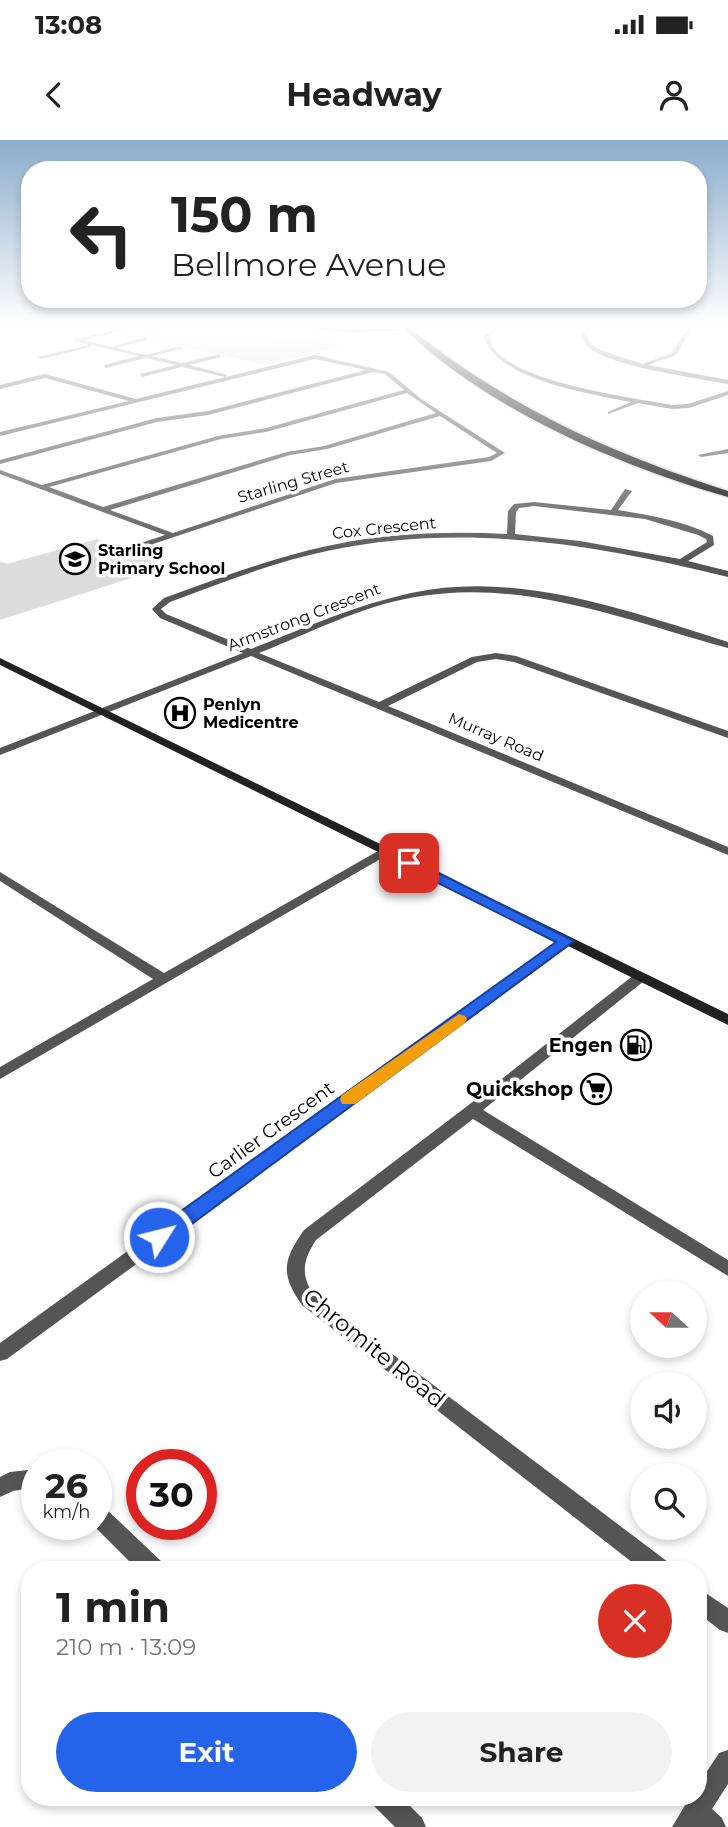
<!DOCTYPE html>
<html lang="en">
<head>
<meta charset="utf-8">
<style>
	body { margin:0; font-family:Montserrat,sans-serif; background:#f2f2f2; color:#222; height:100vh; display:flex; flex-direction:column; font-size:26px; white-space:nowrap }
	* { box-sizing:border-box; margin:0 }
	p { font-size:23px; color:#767676 }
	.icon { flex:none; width:38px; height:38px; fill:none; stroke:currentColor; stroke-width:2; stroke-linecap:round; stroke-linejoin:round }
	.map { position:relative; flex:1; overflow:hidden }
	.side { position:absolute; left:21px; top:1421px; width:686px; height:245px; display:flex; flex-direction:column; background:#fff; border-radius:28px; box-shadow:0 4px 10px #0003 }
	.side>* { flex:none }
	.top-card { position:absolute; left:21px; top:21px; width:686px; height:147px; border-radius:28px; box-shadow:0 4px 10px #0003; background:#fff; color:#222; overflow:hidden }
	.needle { width:46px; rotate:291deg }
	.tools { position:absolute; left:630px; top:1141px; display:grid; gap:14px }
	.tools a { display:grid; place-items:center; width:77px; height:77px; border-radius:50%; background:#fff; box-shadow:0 4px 10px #0003; font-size:35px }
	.speed { position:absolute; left:21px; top:1309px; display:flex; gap:14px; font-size:35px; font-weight:700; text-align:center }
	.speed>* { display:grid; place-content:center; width:91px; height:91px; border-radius:50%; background:#fff; box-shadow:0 4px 10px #0003; line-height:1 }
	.speed small { font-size:18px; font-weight:400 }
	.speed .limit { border:10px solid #d22; background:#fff; color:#111 }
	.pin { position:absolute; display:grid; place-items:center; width:60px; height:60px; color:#fff; margin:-30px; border-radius:14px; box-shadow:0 4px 10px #0006 }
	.me { position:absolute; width:77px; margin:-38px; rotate:54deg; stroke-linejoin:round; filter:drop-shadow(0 0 5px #0008) }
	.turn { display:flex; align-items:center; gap:24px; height:147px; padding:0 35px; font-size:32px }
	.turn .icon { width:91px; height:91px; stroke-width:2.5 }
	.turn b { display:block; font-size:49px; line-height:60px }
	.round { display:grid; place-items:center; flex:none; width:74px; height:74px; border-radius:37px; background:#f2f2f2 }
	.headline { display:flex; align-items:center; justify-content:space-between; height:119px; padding:0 35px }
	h1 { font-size:42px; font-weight:700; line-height:52px }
	.button { display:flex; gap:14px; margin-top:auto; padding:14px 35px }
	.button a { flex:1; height:80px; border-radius:42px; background:#2563eb; color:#fff; font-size:28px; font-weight:700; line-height:80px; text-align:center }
	.button a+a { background:#f2f2f2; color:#222 }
	.status { display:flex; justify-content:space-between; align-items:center; height:49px; padding:0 35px; background:#fff; direction:ltr }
	.status svg { height:19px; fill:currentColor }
	header { display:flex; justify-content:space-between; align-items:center; height:91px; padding:0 35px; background:#fff; font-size:32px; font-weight:700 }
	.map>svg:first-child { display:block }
</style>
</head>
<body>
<div class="status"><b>13:08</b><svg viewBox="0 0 49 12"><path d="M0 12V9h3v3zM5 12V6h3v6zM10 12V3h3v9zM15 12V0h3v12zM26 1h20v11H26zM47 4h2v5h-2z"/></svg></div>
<header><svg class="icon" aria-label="back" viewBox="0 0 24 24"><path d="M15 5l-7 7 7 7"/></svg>Headway<svg class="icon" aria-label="person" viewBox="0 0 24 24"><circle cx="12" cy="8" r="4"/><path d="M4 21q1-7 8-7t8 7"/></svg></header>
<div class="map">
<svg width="728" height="1687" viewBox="0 0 728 1687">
	<rect width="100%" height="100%" fill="#fff"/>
	<path fill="#dcdcdc" d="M183,186L241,188L232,192L349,204L264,225L129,195Z
		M97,399L166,427L0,480V421L7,424Z"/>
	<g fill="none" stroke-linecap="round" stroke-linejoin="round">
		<g stroke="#dbdbdb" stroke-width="3">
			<path id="primary" d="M401,186H407C508,267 606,311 728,351V357C616,325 485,268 401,186Z"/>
		</g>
		<path fill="#555" fill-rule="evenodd" d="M136,186H144L83,200L111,207L145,197L147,200L116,208L146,215L180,206L182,209L152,216L182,223L219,214L221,217L189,225L228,235L225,237L182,227L142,237L140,234L176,225L146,218L106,228L104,225L139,216L91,205V207L41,219L38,217L89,205L74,201V199Z
			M495,186H500L490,196C491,202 492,207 496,211C522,243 632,258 672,265L688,264L728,251V255L689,268L672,269L638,263L608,274V272L631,262C593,254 495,240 484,196Z
			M588,186H593L586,196L590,203L600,210L643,224L672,213L689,186H693L676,215L648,225L728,240V244C698,238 604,226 586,205C585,203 581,196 581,195Z
			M315,215L389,232L421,259L505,313L491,321L336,343L132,411L128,409L129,407L165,395L0,334V330L42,345L218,296L266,288L404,250L385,234L373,232L208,275L157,282L0,324V320L157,278L208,271L366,230L315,219L0,296V292L129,261L45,238L0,249V245L45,234L136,259ZM407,253L436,273L324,306L287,312L103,367L49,347L221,299L266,292ZM440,276L497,313L489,317L335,339L173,393L110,370L290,315L327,309Z
			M728,309V313L701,317L698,315Z
			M625,349L632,351L618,370C649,375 685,381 713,396L714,405L688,421L728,431V437C597,404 462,382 327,411C273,422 222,443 170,462L161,469L166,474L251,509C304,488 356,465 411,453C518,430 628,471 728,502V508C624,480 525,438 415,457C361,466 310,493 259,513L379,562L472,517L496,513L516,516L728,591V598L514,522L496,519L477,522L388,566L728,707V715L251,516L0,615V608L243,513L160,478L152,469L164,458C217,439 271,418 327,406C386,393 447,391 507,394L508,371L514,364L534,362L611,370ZM534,366L645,379L698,395L706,399L707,402L680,419L580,401L515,394L516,372L519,368Z
			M385,707L391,711L389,714L0,939V927L153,839L0,741V732L164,833Z
			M567,797L574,801L572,804L7,1219L0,1221V1203L562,798Z
			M639,834L644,835L646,838L644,841L483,970L728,1120V1136L473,979L316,1100C303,1120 300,1135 314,1155L668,1422L671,1430H642L302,1165C280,1134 283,1120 304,1090L466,967L634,835Z
			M37,1329V1347L13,1351L0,1357V1337L10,1332Z
			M96,1364L104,1367L162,1422L165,1430H138L92,1384H96Z
			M698,1448L728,1468V1493L720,1490L698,1473Z
			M728,1610V1644L712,1669L722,1678L726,1687H672L690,1657H698V1645L719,1613Z
			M371,1657H401L422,1678L426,1687H395L374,1666Z"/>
		<path fill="#222" fill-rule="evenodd" d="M280,186L356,189H411L356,193Z
			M0,518L728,874V885L0,525Z"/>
		<use href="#primary" fill="#000" fill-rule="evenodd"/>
	</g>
	<linearGradient id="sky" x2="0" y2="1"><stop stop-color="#8cadcc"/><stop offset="0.44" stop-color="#fff"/><stop offset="1" stop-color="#fff" stop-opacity="0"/></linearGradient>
	<rect width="728" height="422" fill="url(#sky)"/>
	<path fill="#2563eb" stroke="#184099" stroke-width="2" d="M409,718L574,801L166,1103L159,1105L152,1103L149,1097L152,1092L556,802L404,726L402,723Z"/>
	<path fill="#f59e0b" d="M459,874L465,876L467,879L465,883L355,964H342L340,959L342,955Z"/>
	<defs>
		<g id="school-ring" transform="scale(1.575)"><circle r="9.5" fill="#fff" stroke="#000" stroke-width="1.5"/><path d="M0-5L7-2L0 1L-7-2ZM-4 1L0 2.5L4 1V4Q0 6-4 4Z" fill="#000"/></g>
		<g id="hospital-ring" transform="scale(1.575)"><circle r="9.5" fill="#fff" stroke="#000" stroke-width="1.5"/><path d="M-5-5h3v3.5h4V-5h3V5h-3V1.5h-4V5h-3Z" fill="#000"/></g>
		<g id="fuel-ring" transform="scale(1.575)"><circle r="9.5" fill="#fff" stroke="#000" stroke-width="1.5"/><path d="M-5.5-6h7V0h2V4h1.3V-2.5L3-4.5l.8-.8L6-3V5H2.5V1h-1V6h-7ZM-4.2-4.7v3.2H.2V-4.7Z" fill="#000"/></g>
		<g id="supermarket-ring" transform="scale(1.575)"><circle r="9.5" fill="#fff" stroke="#000" stroke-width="1.5"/><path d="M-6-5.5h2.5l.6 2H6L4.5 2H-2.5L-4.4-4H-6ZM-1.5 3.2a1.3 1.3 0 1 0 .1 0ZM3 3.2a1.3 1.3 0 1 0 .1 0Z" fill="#000"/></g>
	</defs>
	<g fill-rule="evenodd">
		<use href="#school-ring" x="75" y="419"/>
		<use href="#hospital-ring" x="180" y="573"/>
		<use href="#fuel-ring" x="636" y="905"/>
		<use href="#supermarket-ring" x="596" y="949"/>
	</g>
	<g text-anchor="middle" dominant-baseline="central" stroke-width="7" stroke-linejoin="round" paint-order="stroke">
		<g font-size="16" fill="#000" stroke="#fff">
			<text transform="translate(293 342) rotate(-16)">Starling Street</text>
			<text transform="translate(384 388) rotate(-6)">Cox Crescent</text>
			<text transform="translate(304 477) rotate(-21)">Armstrong Crescent</text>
			<text transform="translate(496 597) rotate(23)">Murray Road</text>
		</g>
		<g font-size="16" font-weight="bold" fill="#000" stroke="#fff" text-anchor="start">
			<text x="98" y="410">Starling<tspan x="98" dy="18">Primary School</tspan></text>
			<text x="203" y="564">Penlyn<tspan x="203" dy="18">Medicentre</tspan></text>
		</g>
		<g font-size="19" font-weight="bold" fill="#000" stroke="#fff" text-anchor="end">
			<text x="613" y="905">Engen</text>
			<text x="573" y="949">Quickshop</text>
		</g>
		<g font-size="19" fill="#000" stroke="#fff">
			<text transform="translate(271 990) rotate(-36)">Carlier Crescent</text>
		</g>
		<g font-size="23" fill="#000" stroke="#fff">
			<text transform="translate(374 1208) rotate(39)">Chromite Road</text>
		</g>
	</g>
</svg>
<div class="tools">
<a><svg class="needle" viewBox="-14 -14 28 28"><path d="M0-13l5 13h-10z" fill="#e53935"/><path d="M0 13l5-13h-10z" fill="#767676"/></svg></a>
<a><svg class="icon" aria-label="sound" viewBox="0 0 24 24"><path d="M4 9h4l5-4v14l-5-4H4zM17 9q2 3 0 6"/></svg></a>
<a><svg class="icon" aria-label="search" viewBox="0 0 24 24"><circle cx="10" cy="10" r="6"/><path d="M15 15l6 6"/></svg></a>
</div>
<div class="speed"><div>26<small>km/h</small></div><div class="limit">30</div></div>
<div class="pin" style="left:409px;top:723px;background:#d93025"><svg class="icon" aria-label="arrive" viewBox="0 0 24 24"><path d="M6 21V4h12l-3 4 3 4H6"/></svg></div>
<svg class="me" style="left:159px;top:1097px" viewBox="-20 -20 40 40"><circle r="17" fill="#2563eb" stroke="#fff" stroke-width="3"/><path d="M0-11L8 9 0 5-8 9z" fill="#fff"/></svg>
<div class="top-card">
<div class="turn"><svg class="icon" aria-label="left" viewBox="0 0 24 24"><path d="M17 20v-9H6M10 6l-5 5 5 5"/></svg><div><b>150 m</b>Bellmore Avenue</div></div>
</div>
<section class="side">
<div class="headline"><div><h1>1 min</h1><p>210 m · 13:09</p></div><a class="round" style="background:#d93025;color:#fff"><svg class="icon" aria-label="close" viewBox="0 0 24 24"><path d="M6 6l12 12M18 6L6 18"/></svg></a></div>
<div class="button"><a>Exit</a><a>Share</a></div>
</section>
</div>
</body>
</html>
